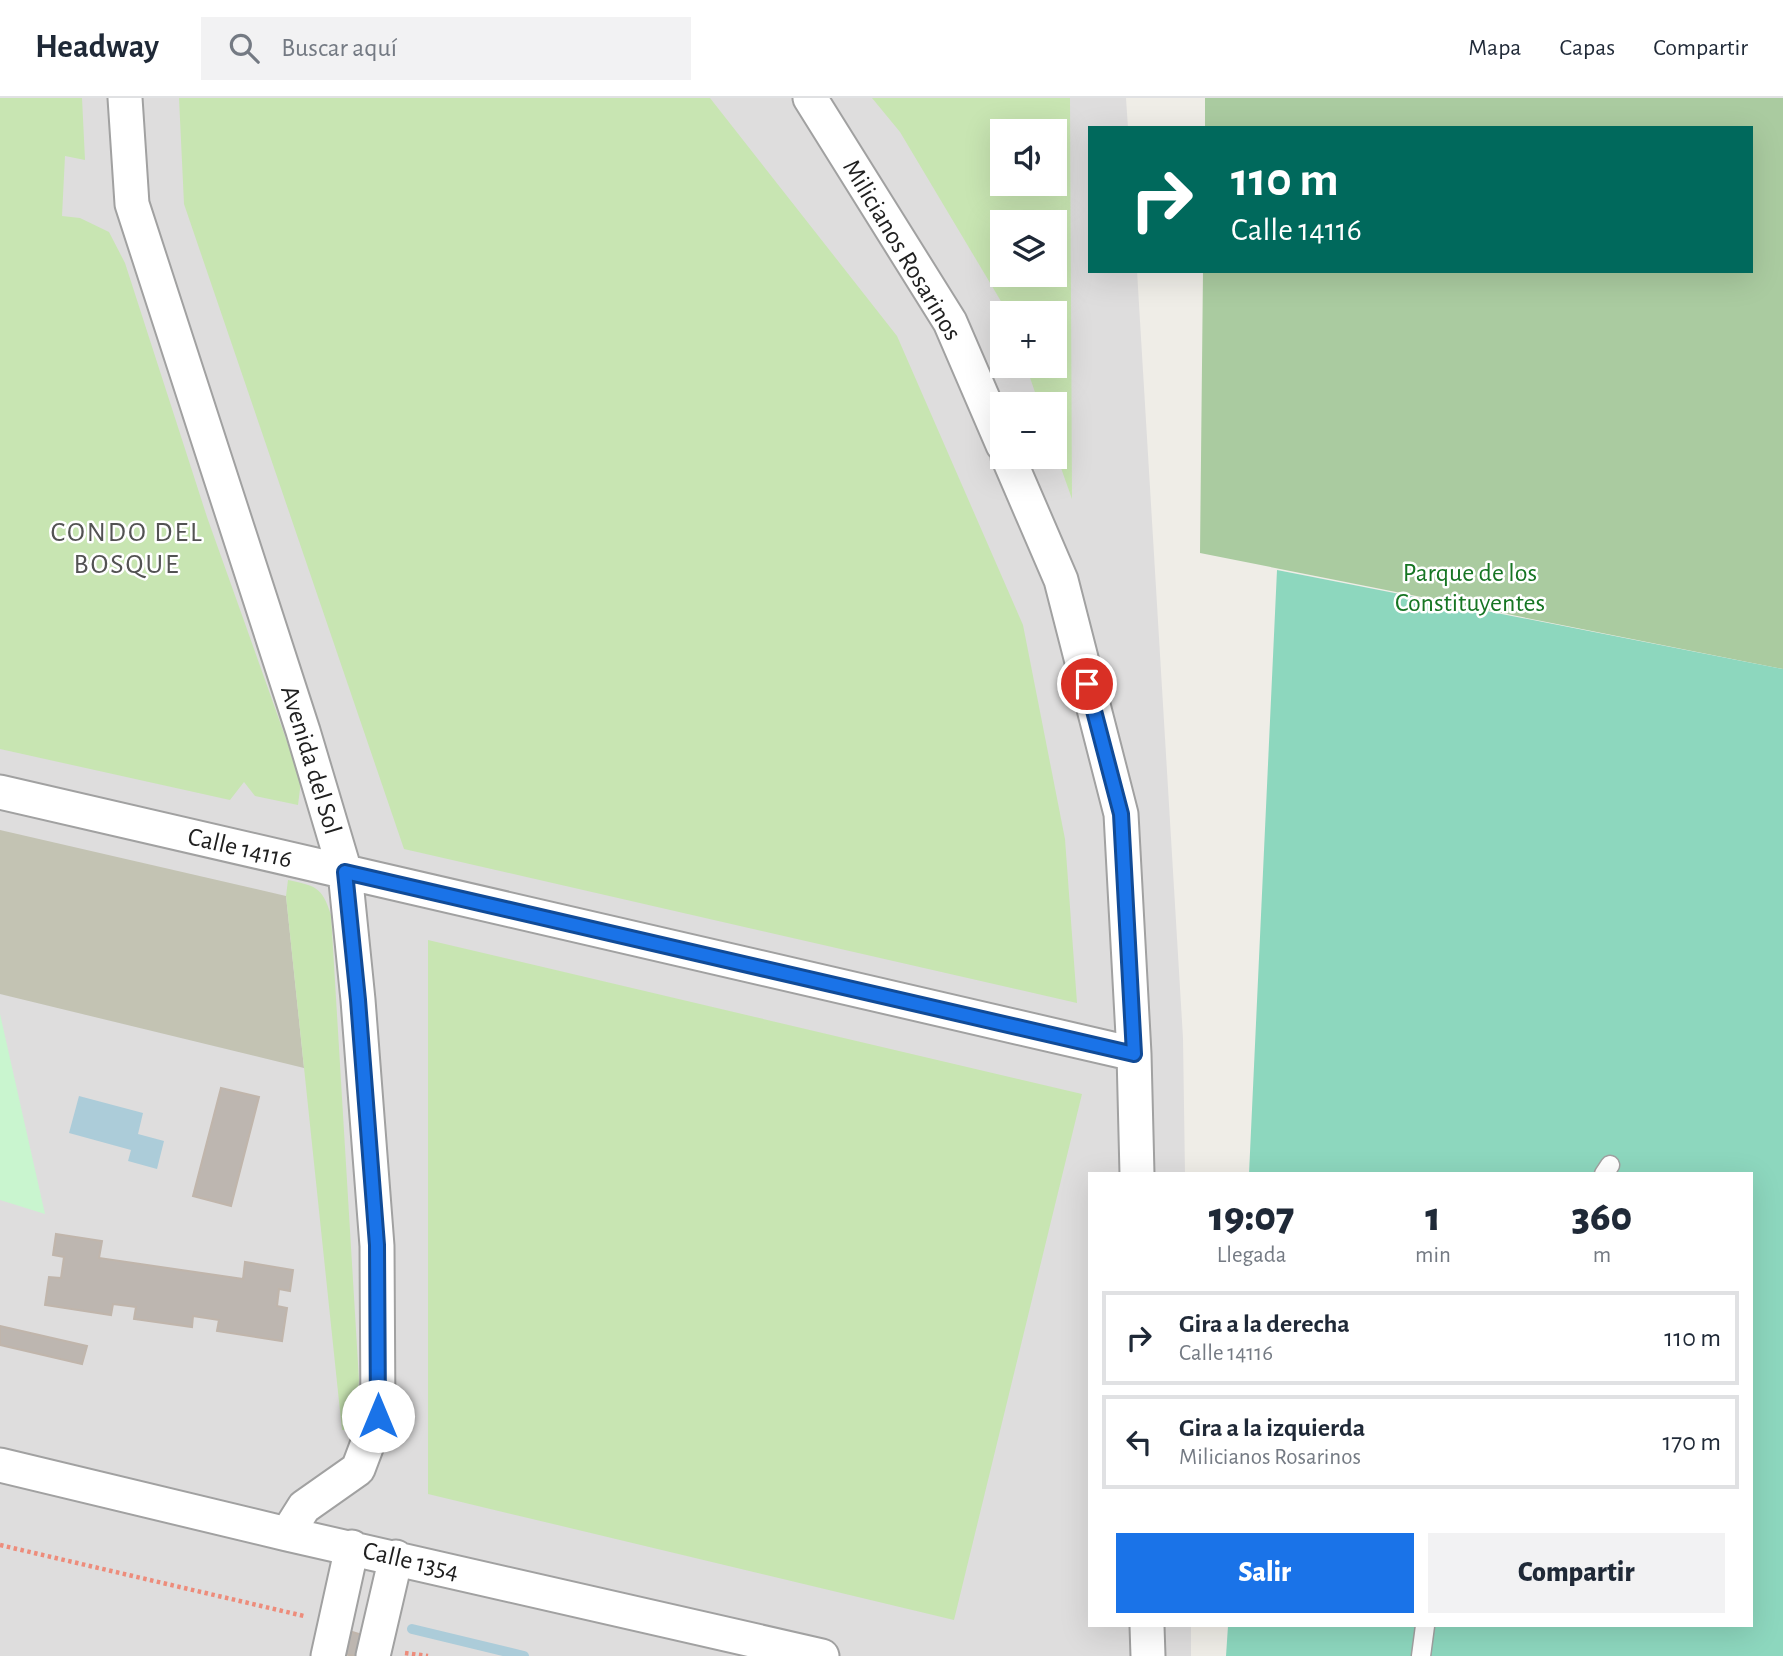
<!DOCTYPE html>
<html lang="es">
<head>
<meta charset="utf-8">
<style>
	body { margin:0; font-family:"Alegreya Sans",sans-serif; background:#f2f2f3; color:#1f2937; height:100vh; display:flex; flex-direction:column; font-size:26px; white-space:nowrap }
	* { box-sizing:border-box; margin:0 }
	p { font-size:23px; color:#747a83 }
	.icon { flex:none; width:38px; height:38px; fill:none; stroke:currentColor; stroke-width:2; stroke-linecap:round; stroke-linejoin:round }
	.map { position:relative; flex:1; overflow:hidden }
	.drawer { position:absolute; left:1088px; top:1074px; width:665px; height:455px; display:flex; flex-direction:column; background:#fff; border-radius:0px; box-shadow:0 7px 28px #0002 }
	.drawer>* { flex:none }
	.banner { position:absolute; left:1088px; top:28px; width:665px; height:147px; border-radius:0px; box-shadow:0 7px 28px #0002; background:#00695c; color:#fff; overflow:hidden }
	.tools { position:absolute; left:990px; top:21px; display:grid; gap:14px }
	.tools a { display:grid; place-items:center; width:77px; height:77px; border-radius:0px; background:#fff; box-shadow:0 7px 28px #0002; font-size:35px }
	.pin { position:absolute; display:grid; place-items:center; width:60px; height:60px; color:#fff; margin:-30px; border:4px solid #fff; border-radius:50%; box-shadow:0 2px 7px #0007 }
	.me { position:absolute; width:77px; margin:-38px; rotate:0deg; stroke-linejoin:round; filter:drop-shadow(0 0 5px #0008) }
	.turn { display:flex; align-items:center; gap:24px; height:147px; padding:0 28px; font-size:32px }
	.turn .icon { width:91px; height:91px; stroke-width:2.5 }
	.turn b { display:block; font-size:49px; line-height:60px }
	.eta { display:flex; justify-content:space-evenly; align-items:center; height:119px; text-align:center }
	.eta b { font-size:42px; font-weight:800; line-height:49px }
	.button { display:flex; gap:14px; margin-top:auto; padding:14px 28px }
	.button a { flex:1; height:80px; border-radius:0px; background:#1a73e8; color:#fff; font-size:28px; font-weight:800; line-height:80px; text-align:center }
	.button a+a { background:#f2f2f3; color:#1f2937 }
	ul { padding:0; list-style:none }
	li { display:flex; align-items:center; gap:21px; height:94px; margin:0 14px 10px; padding:0 14px; border:4px solid #e0e1e3; border-radius:0px }
	li div { flex:1 }
	li b { display:block; font-size:26px }
	li em { font-style:normal }
	header { display:flex; align-items:center; gap:42px; box-sizing:border-box; height:98px; padding:0 35px; background:#fff; border-bottom:2px solid #e0e1e3 }
	header strong { font-size:33px }
	nav { display:flex; gap:38px; margin-inline-start:auto; font-size:24px }
	.search { width:490px; height:63px; background:#f2f2f3; display:flex; align-items:center; gap:18px; box-sizing:border-box; padding:0 24px; border-radius:0px; color:#747a83; font-size:26px }
	.map>svg:first-child { display:block }
</style>
</head>
<body>
<header>
<strong>Headway</strong>
<div class="search"><svg class="icon" aria-label="search" viewBox="0 0 24 24"><circle cx="10" cy="10" r="6"/><path d="M15 15l6 6"/></svg>Buscar aquí</div>
<nav><a>Mapa</a><a>Capas</a><a>Compartir</a></nav>
</header>
<div class="map">
<svg width="1783" height="1558" viewBox="0 0 1783 1558">
	<rect width="100%" height="100%" fill="#efede7"/>
	<path fill="#dedddd" fill-rule="evenodd" d="M0,0H1126L1128,30H1090V173H1137L1183,940L1185,1076H1090V1528H1191V1558H0ZM1003,33H1055V86H1003ZM1003,124H1055V177H1003ZM1003,215H1055V268H1003ZM1003,306H1055V359H1003Z"/>
	<path fill="#c3c3b3" d="M0,732L286,798L304,970L0,896Z"/>
	<path fill="#c8e5b2" fill-rule="evenodd" d="M0,0H82L85,62L65,58L62,118L80,120L109,134L125,165L207,419L301,683L298,707L255,698L244,684L230,702L0,651Z
		M179,0H710L897,238L1023,527L1065,741L1077,905L404,751L184,106Z
		M872,0H1070L1072,401L1055,353V306H1039L1026,268H1055V215H1008L900,34ZM1003,33H1055V86H1003ZM1003,124H1055V177H1003Z
		M288,782C315,788 322,788 331,817L359,1282L354,1333L342,1332L286,798Z
		M428,842L1082,996L954,1522L428,1396Z"/>
	<path fill="#aacba0" d="M1205,0H1783V571L1200,455L1203,173H1752V30H1205Z"/>
	<path fill="#c9f5cf" d="M0,916L45,1116L0,1102Z"/>
	<path fill="#8dd7be" d="M1277,472L1783,571V1558H1226L1228,1528H1752V1076H1249Z"/>
	<path fill="#acccd9" d="M79,998L143,1015L138,1036L164,1043L157,1071L128,1063L131,1052L69,1035Z"/>
	<g fill="none" stroke-linecap="round" stroke-linejoin="round">
		<path stroke="#acccd9" stroke-width="10" d="M412,1531L524,1558"/>
	</g>
	<path fill="#bdb6b0" stroke="#c0b5ab" stroke-width="2" d="M221,990L259,999L231,1108L193,1098Z
		M56,1136L102,1143L99,1160L243,1181L245,1164L293,1172L290,1193L279,1191L277,1208L287,1210L282,1243L217,1233L219,1222L193,1218L192,1229L134,1221L136,1209L113,1206L111,1217L45,1207L49,1179L61,1180L64,1159L53,1157Z
		M0,1228L87,1248L82,1266L0,1247Z
		M349,1533L362,1537L355,1558L343,1556Z"/>
	<g fill="none" stroke-linecap="round" stroke-linejoin="round">
		<g stroke="#a1a1a1" stroke-width="21">
			<path id="lane" d="M1604,1076L1610,1067
				M1421,1558L1425,1528"/>
		</g>
		<g stroke="#a1a1a1" stroke-width="37">
			<path id="street" d="M125,0L132,106L303,633L345,774L358,902L377,1148L378,1318L358,1371L304,1409L287,1436
				M810,0L950,224L1003,347
				M1008,359L1061,482L1121,716L1134,956L1137,1076
				M0,694L1134,956
				M0,1367L287,1436L822,1558
				M1147,1528L1148,1558
				M328,1558L352,1449
				M373,1558L396,1459"/>
		</g>
		<path stroke="#ed8c7b" stroke-width="4.5" stroke-dasharray="3.5 3.5" stroke-linecap="butt" d="M0,1447L304,1518
			M405,1555L428,1558"/>
		<use href="#lane" stroke="#fff" stroke-width="18"/>
		<use href="#street" stroke="#fff" stroke-width="33"/>
	</g>
	<g fill="none" stroke-linecap="round" stroke-linejoin="round">
		<g stroke="#114b97" stroke-width="18">
			<path id="route" d="M378,1318L377,1147L358,902L345,774L1134,956L1121,716L1087,586"/>
		</g>
		<use href="#route" stroke="#1a73e8" stroke-width="12"/>
	</g>
	<g text-anchor="middle" dominant-baseline="central" stroke-width="5" stroke-linejoin="round" paint-order="stroke">
		<g font-size="26" fill="#202020" stroke="#fff">
			<text transform="translate(902 152) rotate(59)">Milicianos Rosarinos</text>
			<text transform="translate(311 662) rotate(73)">Avenida del Sol</text>
			<text transform="translate(240 750) rotate(13)">Calle 14116</text>
			<text transform="translate(411 1463) rotate(13)">Calle 1354</text>
		</g>
		<g font-size="26" fill="#167523" stroke="#fff">
			<text x="1470" y="475">Parque de los<tspan x="1470" dy="30">Constituyentes</tspan></text>
		</g>
		<g font-size="28" letter-spacing="2" fill="#535353" stroke="#fff">
			<text x="127" y="435">CONDO DEL<tspan x="127" dy="32">BOSQUE</tspan></text>
		</g>
	</g>
</svg>
<div class="tools">
<a><svg class="icon" aria-label="sound" viewBox="0 0 24 24"><path d="M4 9h4l5-4v14l-5-4H4zM17 9q2 3 0 6"/></svg></a>
<a><svg class="icon" aria-label="layers" viewBox="0 0 24 24"><path d="M12 4l9 5-9 5-9-5zM3 14l9 5 9-5"/></svg></a>
<a>+</a>
<a>−</a>
</div>
<div class="pin" style="left:1087px;top:586px;background:#d93025"><svg class="icon" aria-label="arrive" viewBox="0 0 24 24"><path d="M6 21V4h12l-3 4 3 4H6"/></svg></div>
<svg class="me" style="left:378px;top:1318px" viewBox="-20 -20 40 40"><circle r="19" fill="#fff"/><path d="M0-13L10 11 0 6-10 11z" fill="#1a73e8"/></svg>
<div class="banner">
<div class="turn"><svg class="icon" aria-label="right" viewBox="0 0 24 24"><path d="M7 20v-9h11M14 6l5 5-5 5"/></svg><div><b>110 m</b>Calle 14116</div></div>
</div>
<section class="drawer">
<div class="eta">
<div><b>19:07</b><p>Llegada</p></div>
<div><b>1</b><p>min</p></div>
<div><b>360</b><p>m</p></div>
</div>
<ul>
<li><svg class="icon" aria-label="right" viewBox="0 0 24 24"><path d="M7 20v-9h11M14 6l5 5-5 5"/></svg><div><b>Gira a la derecha</b><p>Calle 14116</p></div><em>110 m</em></li>
<li><svg class="icon" aria-label="left" viewBox="0 0 24 24"><path d="M17 20v-9H6M10 6l-5 5 5 5"/></svg><div><b>Gira a la izquierda</b><p>Milicianos Rosarinos</p></div><em>170 m</em></li>
</ul>
<div class="button"><a>Salir</a><a>Compartir</a></div>
</section>
</div>
</body>
</html>
